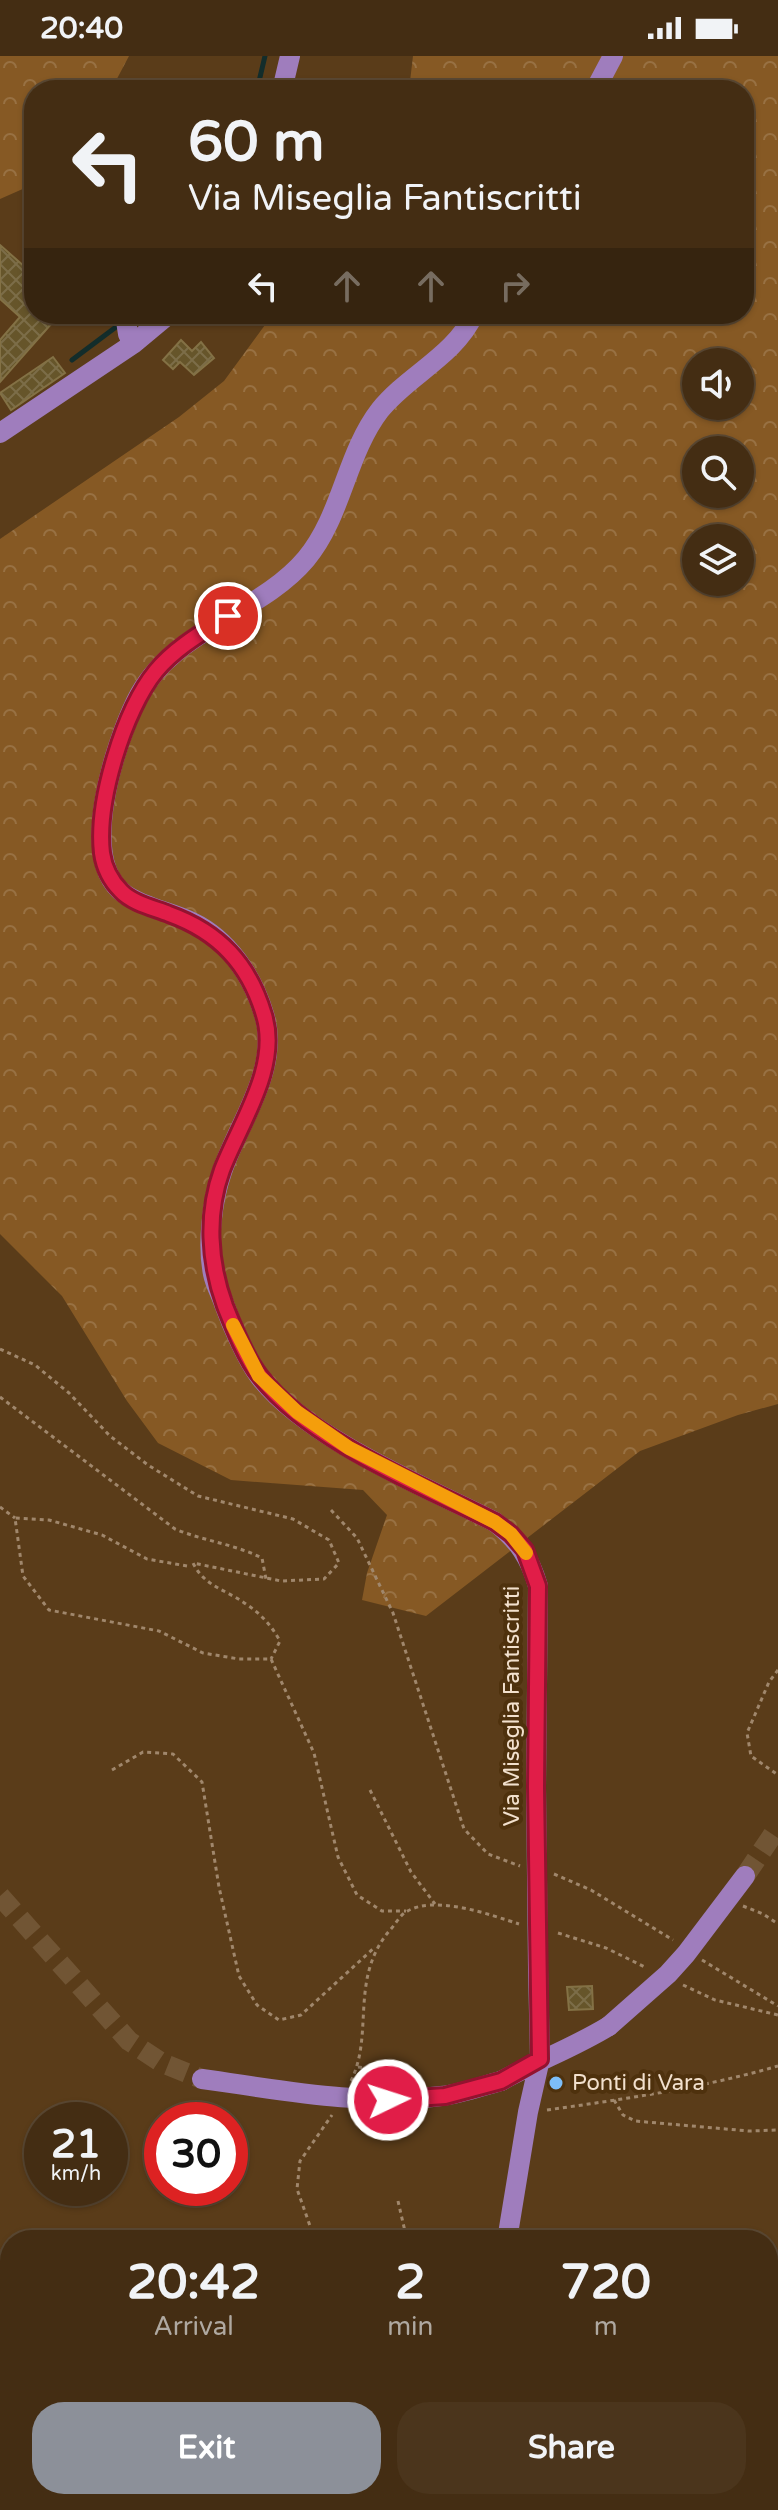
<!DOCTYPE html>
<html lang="en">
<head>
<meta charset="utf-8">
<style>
	body { margin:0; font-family:"Varela Round",sans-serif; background:#4b351c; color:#f1f3f6; height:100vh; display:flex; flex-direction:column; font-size:30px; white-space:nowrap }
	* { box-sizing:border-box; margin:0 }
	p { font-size:26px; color:#afa8a0 }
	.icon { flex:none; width:44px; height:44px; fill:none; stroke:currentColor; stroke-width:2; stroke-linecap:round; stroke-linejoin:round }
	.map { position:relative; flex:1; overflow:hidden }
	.drawer { position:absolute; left:0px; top:2174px; width:778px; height:280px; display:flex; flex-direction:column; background:#442d13; border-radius:32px 32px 0 0; box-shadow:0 2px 6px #0004,0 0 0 2px #5c4933 }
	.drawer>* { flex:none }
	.banner { position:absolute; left:24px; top:24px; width:730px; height:244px; border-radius:32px; box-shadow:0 2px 6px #0004,0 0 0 2px #5c4933; background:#442d13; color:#f1f3f6; overflow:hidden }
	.controls { position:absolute; left:682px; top:292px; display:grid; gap:16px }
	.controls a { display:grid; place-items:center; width:72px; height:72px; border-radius:50%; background:#442d13; box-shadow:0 2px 6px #0004,0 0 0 2px #5c4933; font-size:40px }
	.speed { position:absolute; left:24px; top:2046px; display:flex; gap:16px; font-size:40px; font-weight:700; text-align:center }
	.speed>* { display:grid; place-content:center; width:104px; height:104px; border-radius:50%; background:#442d13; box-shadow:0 2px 6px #0004,0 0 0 2px #5c4933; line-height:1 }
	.speed small { font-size:20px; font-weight:400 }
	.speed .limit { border:12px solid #d22; background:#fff; color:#111 }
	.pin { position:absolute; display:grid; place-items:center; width:68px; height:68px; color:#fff; margin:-34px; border:4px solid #fff; border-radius:50%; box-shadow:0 2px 8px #0007 }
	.me { position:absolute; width:88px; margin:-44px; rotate:86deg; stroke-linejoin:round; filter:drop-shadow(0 0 6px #0008) }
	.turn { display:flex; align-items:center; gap:28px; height:168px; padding:0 32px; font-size:36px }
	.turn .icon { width:104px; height:104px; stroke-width:2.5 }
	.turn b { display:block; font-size:56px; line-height:68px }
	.lanes { display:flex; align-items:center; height:76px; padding:0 32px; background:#0003; justify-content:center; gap:40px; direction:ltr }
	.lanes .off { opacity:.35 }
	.eta { display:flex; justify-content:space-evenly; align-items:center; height:136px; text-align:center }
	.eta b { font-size:48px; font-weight:800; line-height:56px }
	.button { display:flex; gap:16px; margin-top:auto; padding:16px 32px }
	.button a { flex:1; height:92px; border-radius:32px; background:#8c9099; color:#fff; font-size:32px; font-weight:800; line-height:92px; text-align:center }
	.button a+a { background:#4b351c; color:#f1f3f6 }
	.status { display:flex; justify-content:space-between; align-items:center; height:56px; padding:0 40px; background:#442d13; direction:ltr }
	.status svg { height:22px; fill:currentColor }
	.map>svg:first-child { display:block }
</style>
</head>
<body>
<div class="status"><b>20:40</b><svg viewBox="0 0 49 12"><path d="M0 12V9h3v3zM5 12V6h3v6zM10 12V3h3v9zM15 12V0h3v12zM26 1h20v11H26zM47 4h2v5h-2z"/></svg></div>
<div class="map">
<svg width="778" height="2454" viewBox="0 0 778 2454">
	<defs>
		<pattern id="grass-dots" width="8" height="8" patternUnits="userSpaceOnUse" patternTransform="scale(2)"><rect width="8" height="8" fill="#865924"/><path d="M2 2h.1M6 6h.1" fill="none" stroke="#987143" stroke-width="1.8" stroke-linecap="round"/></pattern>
		<pattern id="forest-crowns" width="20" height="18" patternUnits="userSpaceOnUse" patternTransform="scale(2)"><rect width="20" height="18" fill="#865924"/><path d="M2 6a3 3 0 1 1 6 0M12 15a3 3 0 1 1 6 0" fill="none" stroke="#987143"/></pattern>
		<pattern id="building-cross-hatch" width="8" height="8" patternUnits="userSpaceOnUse" patternTransform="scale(2)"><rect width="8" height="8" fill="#66552a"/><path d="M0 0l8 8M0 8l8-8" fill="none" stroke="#7c6d48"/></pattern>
	</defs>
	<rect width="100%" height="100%" fill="#5a3c19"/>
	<path fill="url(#grass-dots)" d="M778,2383V2454H598L595,2444H768V2384Z"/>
	<path fill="url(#forest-crowns)" fill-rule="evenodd" d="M0,0H129L111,34H34V128L0,143Z
		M413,0H778V1348L738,1359L640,1395L426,1560L362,1544L367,1517L387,1459L363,1434L231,1424L158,1387L127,1345L62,1240L0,1178V483L179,361L224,325L273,258H744V34H409ZM696,306H740V350H696ZM696,394H740V438H696ZM696,482H740V526H696Z"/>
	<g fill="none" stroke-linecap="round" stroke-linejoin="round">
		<path stroke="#132d2b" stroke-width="5" d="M257,34L265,0
			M72,304L120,268"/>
	</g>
	<path fill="url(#building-cross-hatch)" stroke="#837145" stroke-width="2" d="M0,189L34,219V258H60L0,326V284L20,261L0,243Z
		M181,284L192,295L201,286L214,302L194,319L180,306L173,313L163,304Z
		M53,301L65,317L11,354L0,337Z
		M592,1930L593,1953L569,1954L567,1931Z"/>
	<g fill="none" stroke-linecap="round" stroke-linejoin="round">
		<path stroke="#715534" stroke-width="20" stroke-dasharray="20 10" stroke-linecap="butt" d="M745,1820L778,1771
			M0,1840L129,1985L162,2007L202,2023"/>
		<path stroke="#a0876c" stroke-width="3" stroke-dasharray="4 4" stroke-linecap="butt" d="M0,1293L35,1309L69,1337L110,1380L148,1409L198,1440L293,1463L329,1484L339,1507L324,1523L281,1525L193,1507C205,1531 225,1533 246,1548C261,1558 271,1569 280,1585L271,1603
			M0,1341L175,1473C204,1485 234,1488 262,1502L266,1523
			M0,1451L15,1462
			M331,1454L357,1482L393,1557L464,1773L488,1798L520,1810
			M187,1510L147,1503L102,1479L49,1464L15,1462L23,1520L49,1554L159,1575L203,1597L239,1603H271L314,1697L338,1801L357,1839L382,1855H406
			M778,1614L769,1626L747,1677L751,1700L778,1719
			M112,1714L143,1696L173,1698L202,1726L219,1831L239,1920L257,1949L279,1964L301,1959L375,1891
			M370,1734L411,1816L435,1848
			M554,1818L591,1834L673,1884
			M743,1850L763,1858L778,1868
			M558,1877L606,1892L647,1912
			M702,1904L778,1950
			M683,1929L715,1944L778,1959
			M358,2011L374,2013L380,2023
			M351,2025C366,1994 361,1962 366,1929C369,1908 377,1889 390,1874C395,1869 400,1859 406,1856C434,1838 491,1859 519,1868
			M614,2044L623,2059L635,2065L749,2075L778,2074
			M547,2054C625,2043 702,2032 778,2010
			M398,2145L407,2184
			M315,2184L297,2133L300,2105L332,2059
			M0,2363L10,2372
			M64,2454L68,2444"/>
		<path stroke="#9f7dbd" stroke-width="20" d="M282,34L290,0
			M595,34L613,0
			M125,258L128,278L133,288
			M474,258C455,300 408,319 380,354C346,398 342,460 306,503C259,559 171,573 136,645C115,688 76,806 126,839C146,852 171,856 192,866C228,883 253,921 264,958C281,1013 238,1066 222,1116C212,1145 207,1188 213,1218C215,1228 221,1239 224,1248C232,1270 246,1302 259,1320C306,1382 426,1431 495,1466C518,1484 530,1502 538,1530L536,1731
			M0,377L133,288L169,258
			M501,2025C537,2005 575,1991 609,1970
			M507,2184L528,2056L540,2003L538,1913
			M581,2444L584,2454"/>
		<path stroke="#9f7dbd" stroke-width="20" d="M536,1731L538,1913
			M609,1970L668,1918L686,1898L745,1820
			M202,2023C282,2034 361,2050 441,2040C461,2038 482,2030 501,2025"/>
	</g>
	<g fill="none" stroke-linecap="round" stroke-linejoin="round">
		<g stroke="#92132f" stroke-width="20">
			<path id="route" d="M228,560C203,576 175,592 156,615C124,654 96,746 102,797C104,811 111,825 121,835C132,847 154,852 169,858C219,876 249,908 264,959C280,1011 240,1067 222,1114C206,1158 209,1206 225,1250C233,1270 246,1303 260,1320C310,1385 422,1429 495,1466L511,1478L525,1494L538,1530L536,1731L540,2003L501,2025L445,2040L388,2044"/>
		</g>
		<use href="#route" stroke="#e11d48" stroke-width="14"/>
		<path stroke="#f59e0b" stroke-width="14" d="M233,1269L259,1320L297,1356L349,1392L495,1466L511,1478L526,1497"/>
	</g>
	<circle fill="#7dbef9" stroke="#4e310d" stroke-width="3" cx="556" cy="2027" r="8"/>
	<g text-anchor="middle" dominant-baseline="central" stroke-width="8" stroke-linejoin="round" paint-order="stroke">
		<g font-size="22" fill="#f2e0cd" stroke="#4e310d">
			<text transform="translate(512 1650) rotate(-90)">Via Miseglia Fantiscritti</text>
		</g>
		<g font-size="22" fill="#f2e0cd" stroke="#4e310d" text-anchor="start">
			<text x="572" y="2027">Ponti di Vara</text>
		</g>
	</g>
</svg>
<div class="controls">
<a><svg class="icon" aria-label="sound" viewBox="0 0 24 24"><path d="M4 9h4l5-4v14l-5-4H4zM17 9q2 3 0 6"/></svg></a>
<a><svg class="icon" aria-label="search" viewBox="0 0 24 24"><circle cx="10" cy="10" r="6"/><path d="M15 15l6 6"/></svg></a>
<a><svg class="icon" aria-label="layers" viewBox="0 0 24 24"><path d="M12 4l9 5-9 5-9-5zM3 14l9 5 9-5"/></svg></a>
</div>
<div class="speed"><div>21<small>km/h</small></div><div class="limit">30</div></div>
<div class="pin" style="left:228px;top:560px;background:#d93025"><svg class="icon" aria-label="arrive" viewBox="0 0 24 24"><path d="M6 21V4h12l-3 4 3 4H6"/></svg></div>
<svg class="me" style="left:388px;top:2044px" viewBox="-20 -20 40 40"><circle r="17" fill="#e11d48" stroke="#fff" stroke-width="3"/><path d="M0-11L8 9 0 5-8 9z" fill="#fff"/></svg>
<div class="banner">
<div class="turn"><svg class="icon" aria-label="left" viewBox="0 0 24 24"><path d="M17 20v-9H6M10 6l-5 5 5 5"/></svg><div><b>60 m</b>Via Miseglia Fantiscritti</div></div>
<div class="lanes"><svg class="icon" aria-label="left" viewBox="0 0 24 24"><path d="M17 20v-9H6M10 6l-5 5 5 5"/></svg><svg class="icon off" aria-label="ahead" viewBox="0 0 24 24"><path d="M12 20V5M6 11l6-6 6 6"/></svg><svg class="icon off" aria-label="ahead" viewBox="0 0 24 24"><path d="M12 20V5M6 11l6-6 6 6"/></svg><svg class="icon off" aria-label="right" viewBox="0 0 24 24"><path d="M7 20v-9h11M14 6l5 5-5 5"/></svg></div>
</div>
<section class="drawer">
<div class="eta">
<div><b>20:42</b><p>Arrival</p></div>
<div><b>2</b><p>min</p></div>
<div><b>720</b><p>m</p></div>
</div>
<div class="button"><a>Exit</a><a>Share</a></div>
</section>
</div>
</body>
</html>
